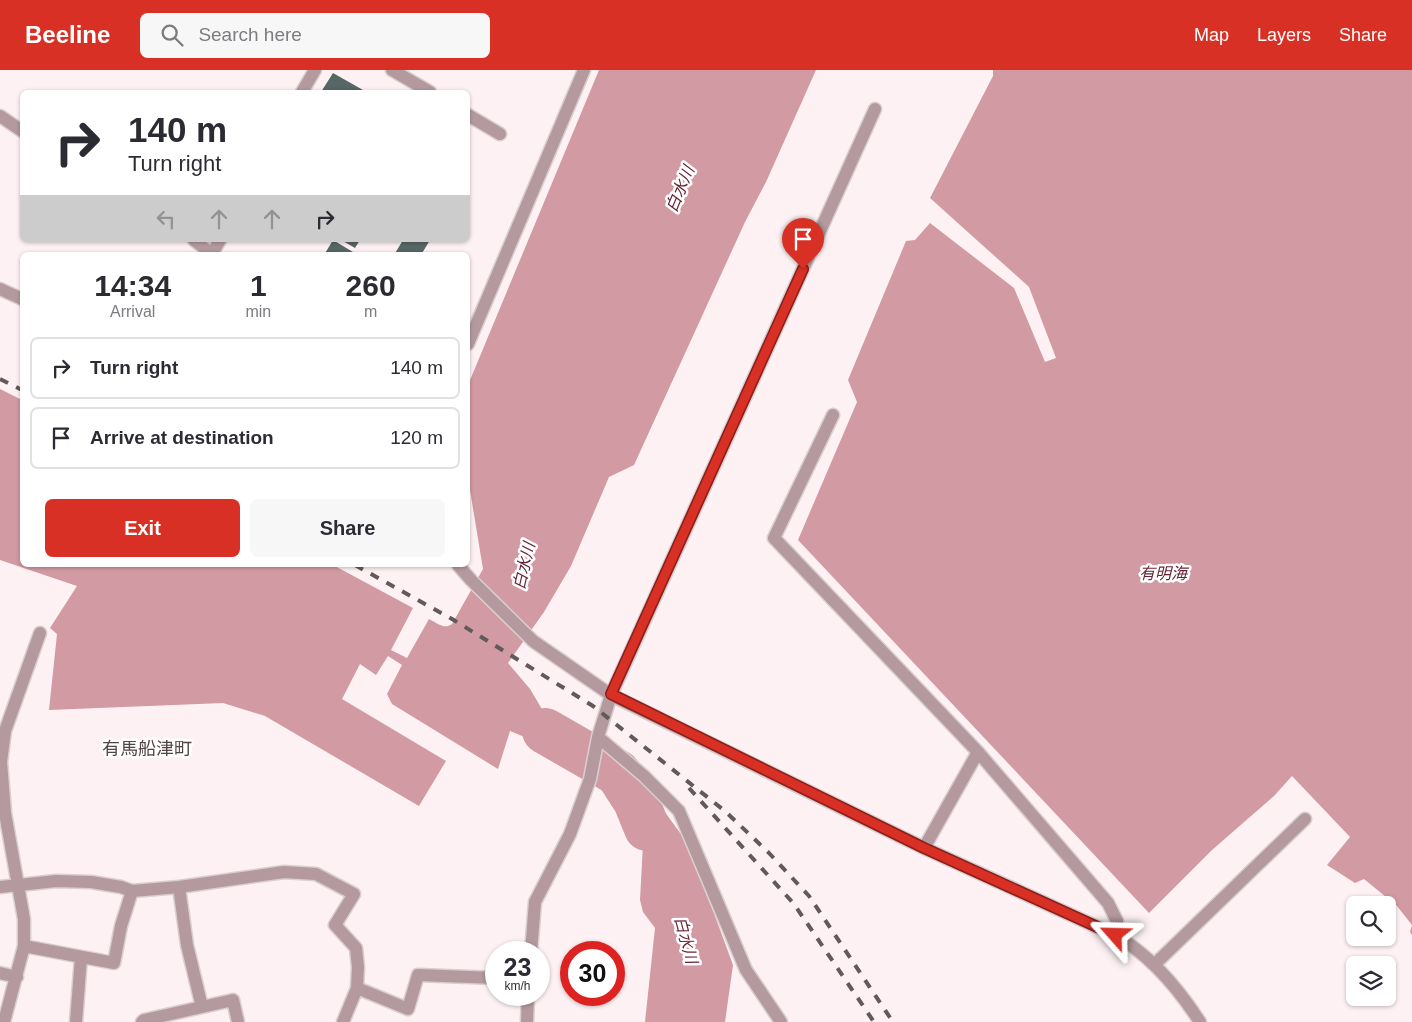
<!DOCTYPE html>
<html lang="en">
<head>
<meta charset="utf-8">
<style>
	body { margin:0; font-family:Arial,"Noto Sans JP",sans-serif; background:#f7f7f7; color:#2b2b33; height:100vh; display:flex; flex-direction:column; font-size:19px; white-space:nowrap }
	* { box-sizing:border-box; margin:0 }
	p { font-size:16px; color:#7c7c81 }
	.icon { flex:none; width:28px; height:28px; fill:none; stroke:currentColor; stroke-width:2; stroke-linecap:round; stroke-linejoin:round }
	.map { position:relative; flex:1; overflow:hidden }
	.sheet { position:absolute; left:20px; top:182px; width:450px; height:315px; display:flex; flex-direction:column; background:#fff; border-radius:8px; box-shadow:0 1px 4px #0004 }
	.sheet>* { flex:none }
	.banner { position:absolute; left:20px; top:20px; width:450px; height:152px; border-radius:8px; box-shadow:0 1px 4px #0004; background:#fff; color:#2b2b33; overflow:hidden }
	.controls { position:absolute; left:1346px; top:826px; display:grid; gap:10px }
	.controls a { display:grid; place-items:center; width:50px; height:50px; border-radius:8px; background:#fff; box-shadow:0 1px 4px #0004; font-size:25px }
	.speed { position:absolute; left:485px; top:871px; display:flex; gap:10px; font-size:25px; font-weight:700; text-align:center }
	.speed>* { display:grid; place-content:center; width:65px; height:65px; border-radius:50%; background:#fff; box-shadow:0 1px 4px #0004; line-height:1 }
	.speed small { font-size:12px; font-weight:400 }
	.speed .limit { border:8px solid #d22; background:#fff; color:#111 }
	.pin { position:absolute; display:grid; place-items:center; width:42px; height:42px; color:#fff; margin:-51px -21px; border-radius:50% 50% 50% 0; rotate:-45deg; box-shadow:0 0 5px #0007 }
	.pin .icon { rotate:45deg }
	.me { position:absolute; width:55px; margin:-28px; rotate:295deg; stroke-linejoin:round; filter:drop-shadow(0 0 4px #0008) }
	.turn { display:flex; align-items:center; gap:18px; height:105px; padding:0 25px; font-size:22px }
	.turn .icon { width:65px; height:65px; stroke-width:2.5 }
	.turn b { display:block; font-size:35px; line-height:42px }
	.lanes { display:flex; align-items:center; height:48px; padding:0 25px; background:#0003; justify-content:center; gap:25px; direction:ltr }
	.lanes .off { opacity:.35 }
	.eta { display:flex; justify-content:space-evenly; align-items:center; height:85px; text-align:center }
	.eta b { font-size:30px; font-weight:700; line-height:35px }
	.action { display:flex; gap:10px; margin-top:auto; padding:10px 25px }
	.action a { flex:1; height:58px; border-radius:8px; background:#d93025; color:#fff; font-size:20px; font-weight:700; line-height:58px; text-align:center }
	.action a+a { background:#f7f7f7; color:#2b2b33 }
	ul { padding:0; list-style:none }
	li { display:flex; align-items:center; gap:15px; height:62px; margin:0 10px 8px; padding:0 15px; border:2px solid #e1e1e2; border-radius:8px }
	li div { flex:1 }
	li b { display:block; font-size:19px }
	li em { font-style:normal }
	header { display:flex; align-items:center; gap:30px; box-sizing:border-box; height:70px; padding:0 25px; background:#d93025; color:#fff }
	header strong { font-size:24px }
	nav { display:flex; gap:28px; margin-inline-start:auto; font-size:18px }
	.search { width:350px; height:45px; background:#f7f7f7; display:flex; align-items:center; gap:12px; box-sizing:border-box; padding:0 18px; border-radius:8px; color:#7c7c81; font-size:19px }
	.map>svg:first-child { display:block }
</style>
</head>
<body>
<header>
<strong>Beeline</strong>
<div class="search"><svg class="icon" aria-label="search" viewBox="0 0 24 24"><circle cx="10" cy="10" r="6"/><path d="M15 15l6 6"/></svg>Search here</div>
<nav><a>Map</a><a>Layers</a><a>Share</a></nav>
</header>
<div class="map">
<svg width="1412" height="952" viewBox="0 0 1412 952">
	<rect width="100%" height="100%" fill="#fdf1f3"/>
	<path fill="#d29aa2" d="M599,0H816L766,112L745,152L634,395L609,407L571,496L544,542L508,593L530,619L555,661L589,675L586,692L510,661L498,699L392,634L387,624L402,595L388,586L376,605L360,594L342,629L446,691L419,736L265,646L223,633L49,640L57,564L50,558L77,516L0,490V319L22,330V495H333L413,538L391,580L407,588L429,549C437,553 444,560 452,554L483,499L468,408V315Z
		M993,0H1412V865L1410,862L1412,855L1397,836L1364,809L1355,813L1327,795L1350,767L1292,706L1274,726L1212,780L1149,843L798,470L857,332L848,310L906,171L915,170L930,153L1014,218L1045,292L1056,288L1029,217L930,128L993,6Z
		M624,700L659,734L683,767L715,846L733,895L725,952H645L655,858L643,842L640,830L643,774L634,747L613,706Z"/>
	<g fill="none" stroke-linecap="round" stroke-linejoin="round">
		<path stroke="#d29aa2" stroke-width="46" d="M545,661L618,703L636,731L647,758"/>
	</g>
	<path fill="#566766" d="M333,3L363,20L362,22H321Z
		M333,170L353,182L351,185H324Z
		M341,170H360L355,178Z
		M403,170H430L421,185H394Z"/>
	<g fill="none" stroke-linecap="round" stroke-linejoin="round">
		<g stroke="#d9ced0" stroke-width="15">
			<path id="minor" d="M392,0L430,22
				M302,22L315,0
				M468,45L500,64
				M0,46L22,61
				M194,170L213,185
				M212,184L220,170
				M0,219L22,229
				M468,274L584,0
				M833,345L774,468L978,682L924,778
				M458,495L471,510L533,571L611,625L924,778L1115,865C1150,885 1178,918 1200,952
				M598,667L644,706L679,741L746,900L781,952
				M978,682L1108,833L1117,851L1115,865
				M0,817L56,811L91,812L121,817L132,821L179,817L284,802L316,804L354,824L335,855L356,878L358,897L357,918L343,952
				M179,817L187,875L202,937
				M24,876L114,893L121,856L132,821
				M531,882L535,832L570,764L590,709L598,667L611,625L875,39
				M1155,894L1305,749
				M0,903L17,907
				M357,918L408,939L418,905L496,908
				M4,952L24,876V849L5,743L1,692L5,661L40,563
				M76,952L81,887
				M142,952L144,950L233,930L238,952
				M527,952L528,925"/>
		</g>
		<use href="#minor" stroke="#b49a9e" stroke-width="12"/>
		<path stroke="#61595a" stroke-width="4" stroke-dasharray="9 9" stroke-linecap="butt" d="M0,309L22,320
			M355,495L452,549L593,636L726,742L769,783L809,826L893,952
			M689,718L794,834L874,952"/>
	</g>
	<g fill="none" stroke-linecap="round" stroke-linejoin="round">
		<g stroke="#8d1f18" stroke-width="12">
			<path id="route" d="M803,199L611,624L924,778L1115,865"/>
		</g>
		<use href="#route" stroke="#d93025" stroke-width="9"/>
	</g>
	<g text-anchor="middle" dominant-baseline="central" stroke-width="5" stroke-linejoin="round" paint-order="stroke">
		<g font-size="16" font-style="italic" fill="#682435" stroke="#fff">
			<text transform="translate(680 119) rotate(-67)">白水川</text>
			<text transform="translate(524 496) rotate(-77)">白水川</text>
			<text x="1163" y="503">有明海</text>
			<text transform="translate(686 870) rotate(75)">白水川</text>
		</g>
		<g font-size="18" fill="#534446" stroke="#fff">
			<text x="147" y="679">有馬船津町</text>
		</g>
	</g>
</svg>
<div class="controls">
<a><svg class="icon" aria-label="search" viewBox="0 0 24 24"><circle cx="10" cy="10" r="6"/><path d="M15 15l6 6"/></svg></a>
<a><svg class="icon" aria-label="layers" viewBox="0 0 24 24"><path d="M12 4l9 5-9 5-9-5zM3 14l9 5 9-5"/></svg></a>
</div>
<div class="speed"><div>23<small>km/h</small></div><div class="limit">30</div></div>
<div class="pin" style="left:803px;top:199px;background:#d93025"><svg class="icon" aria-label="arrive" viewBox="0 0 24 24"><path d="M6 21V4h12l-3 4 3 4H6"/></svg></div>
<svg class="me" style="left:1115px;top:865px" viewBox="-20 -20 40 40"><path d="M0-17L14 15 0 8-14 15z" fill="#d93025" stroke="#fff" stroke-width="4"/></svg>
<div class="banner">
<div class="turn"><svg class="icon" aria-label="right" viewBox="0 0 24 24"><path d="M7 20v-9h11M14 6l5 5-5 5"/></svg><div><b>140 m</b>Turn right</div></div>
<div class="lanes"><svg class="icon off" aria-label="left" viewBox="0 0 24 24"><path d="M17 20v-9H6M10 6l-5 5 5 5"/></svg><svg class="icon off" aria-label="ahead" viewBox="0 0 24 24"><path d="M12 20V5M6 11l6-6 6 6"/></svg><svg class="icon off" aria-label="ahead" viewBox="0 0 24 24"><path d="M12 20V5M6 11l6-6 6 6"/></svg><svg class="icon" aria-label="right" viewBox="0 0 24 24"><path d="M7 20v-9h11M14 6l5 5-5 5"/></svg></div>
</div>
<section class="sheet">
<div class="eta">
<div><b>14:34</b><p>Arrival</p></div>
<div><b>1</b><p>min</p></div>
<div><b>260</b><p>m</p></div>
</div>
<ul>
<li><svg class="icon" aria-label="right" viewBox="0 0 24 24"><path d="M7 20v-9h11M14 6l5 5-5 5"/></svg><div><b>Turn right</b></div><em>140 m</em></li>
<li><svg class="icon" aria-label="arrive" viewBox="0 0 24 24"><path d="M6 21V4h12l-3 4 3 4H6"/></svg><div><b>Arrive at destination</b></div><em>120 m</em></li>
</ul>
<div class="action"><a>Exit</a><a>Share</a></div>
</section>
</div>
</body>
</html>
